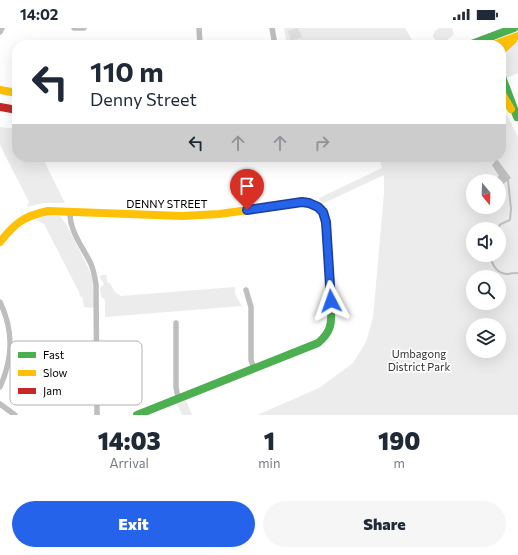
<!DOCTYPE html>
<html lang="en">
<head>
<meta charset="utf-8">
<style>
	body { margin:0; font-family:Commissioner,sans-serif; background:#f6f6f7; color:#1f2937; height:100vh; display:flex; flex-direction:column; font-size:15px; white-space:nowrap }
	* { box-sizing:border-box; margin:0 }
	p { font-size:13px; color:#747a83 }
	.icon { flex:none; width:22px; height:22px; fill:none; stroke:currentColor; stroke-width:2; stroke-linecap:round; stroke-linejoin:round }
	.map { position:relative; height:387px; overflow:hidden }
	.details { display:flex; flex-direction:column; background:#fff; flex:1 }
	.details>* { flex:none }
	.top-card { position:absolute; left:12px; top:12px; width:494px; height:122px; border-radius:16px; box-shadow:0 4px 16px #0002; background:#fff; color:#1f2937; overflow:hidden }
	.needle { width:26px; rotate:161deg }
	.controls { position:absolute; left:466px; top:146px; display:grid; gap:8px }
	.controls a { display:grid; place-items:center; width:40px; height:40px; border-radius:50%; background:#fff; box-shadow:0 4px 16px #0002; font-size:20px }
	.pin { position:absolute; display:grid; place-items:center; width:34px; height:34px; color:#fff; margin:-41px -17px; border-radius:50% 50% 50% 0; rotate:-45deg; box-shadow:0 0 4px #0007 }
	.pin .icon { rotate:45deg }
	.me { position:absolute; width:44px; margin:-22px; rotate:356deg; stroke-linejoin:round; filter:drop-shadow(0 0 3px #0008) }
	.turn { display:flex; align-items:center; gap:14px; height:84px; padding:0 12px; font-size:18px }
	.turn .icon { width:52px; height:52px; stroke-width:2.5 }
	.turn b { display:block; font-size:28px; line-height:34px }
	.lanes { display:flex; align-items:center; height:38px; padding:0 12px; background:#0003; justify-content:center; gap:20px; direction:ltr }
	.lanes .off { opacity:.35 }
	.eta { display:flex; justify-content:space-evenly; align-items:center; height:68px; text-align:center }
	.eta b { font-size:24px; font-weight:800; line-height:28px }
	.button { display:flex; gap:8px; margin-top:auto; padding:8px 12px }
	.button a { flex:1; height:46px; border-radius:24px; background:#2563eb; color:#fff; font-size:16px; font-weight:800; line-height:46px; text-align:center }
	.button a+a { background:#f6f6f7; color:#1f2937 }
	.status { display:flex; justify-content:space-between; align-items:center; height:28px; padding:0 20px; background:#fff; direction:ltr }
	.status svg { height:11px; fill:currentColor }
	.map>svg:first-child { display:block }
</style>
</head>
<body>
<div class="status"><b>14:02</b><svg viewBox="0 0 49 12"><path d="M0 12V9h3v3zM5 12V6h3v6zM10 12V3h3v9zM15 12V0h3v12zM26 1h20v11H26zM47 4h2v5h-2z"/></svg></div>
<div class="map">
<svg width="518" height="387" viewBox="0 0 518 387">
	<rect width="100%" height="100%" fill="#fff"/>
	<path fill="#ececec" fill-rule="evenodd" d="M284,0H405L415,17H287Z
		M439,0H452L454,6L444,15L437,14L433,9L434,4Z
		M518,13V45L506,50C504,46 502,41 501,37C499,27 512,18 518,13Z
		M501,79L509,91L518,109V387H257L319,360L353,335L366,314L373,290L384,165V147L322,176L319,170L382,140L379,129H501ZM473,153H499V179H473ZM473,201H499V227H473ZM473,249H499V275H473ZM473,297H499V323H473Z
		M0,99L17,101V129H42L65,175H44L27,179L29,174L0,117Z
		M48,187L60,188L66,196L88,239L92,250L94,278L92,280L84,279L82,268L80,269L79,264L44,196L38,193L37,191Z
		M101,247H106C107,249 106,252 108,255H110L115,264L121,268L235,259V266L242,278L105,289V272L101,268L100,260L104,256L100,250Z
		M186,372L192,387H182L177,376Z"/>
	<path fill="#bfbfbf" d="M497,131L511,150L503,156L502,153L499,154V153H496L495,151L499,148L492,137Z"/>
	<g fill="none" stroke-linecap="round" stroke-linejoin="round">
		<path stroke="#bfbfbf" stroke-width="2" d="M496,201L501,196L510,192L511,181L508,152
			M490,227C492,237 497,246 508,246C512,245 515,245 518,245"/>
	</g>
	<path fill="#dfdfdf" d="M296,0H298L302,9L291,13L288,3Z"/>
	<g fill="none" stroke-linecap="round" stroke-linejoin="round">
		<path stroke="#bebebe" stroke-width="5.5" d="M74,0H84
			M199,0L200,17
			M272,0L275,17
			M0,4L2,0
			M70,183C69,203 83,219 91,236C94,243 95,250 96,257L97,387
			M246,262L251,279V332L254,341
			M0,274C14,303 13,330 0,359
			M176,295V359L177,365L179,370
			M0,376L15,387"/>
		<path stroke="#4caf50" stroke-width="8" d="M469,17L514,0
			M501,46L517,89
			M137,387L318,315C330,305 332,297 331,281"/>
		<path stroke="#ffc107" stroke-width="8" d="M493,17L518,8
			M501,23L513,12
			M0,62L17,65
			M501,64L511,81
			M0,214C15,195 24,188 48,183L182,188L219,186L256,181"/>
		<path stroke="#c62828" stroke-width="8" d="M0,79L17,82
			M256,181C266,179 275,178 285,176C304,174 321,171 326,194L331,281"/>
	</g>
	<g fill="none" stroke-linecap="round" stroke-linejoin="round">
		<g stroke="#184099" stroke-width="10">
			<path id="route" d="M247,182L302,174L309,175L318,179L323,184L326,194L331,273"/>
		</g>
		<use href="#route" stroke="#2563eb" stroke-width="7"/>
	</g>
	<g text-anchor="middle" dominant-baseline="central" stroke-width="3.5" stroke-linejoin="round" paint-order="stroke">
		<g font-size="11" fill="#000" stroke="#fff">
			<text x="167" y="175">DENNY STREET</text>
		</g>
		<g font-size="11" fill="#333" stroke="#fff">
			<text x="419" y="325">Umbagong<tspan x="419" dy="13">District Park</tspan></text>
		</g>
	</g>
	<rect x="10" y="313" width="132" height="64" rx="6" fill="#fff" stroke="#b2b2b2" stroke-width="1"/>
	<rect x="18" y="324" width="18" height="6" fill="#4caf50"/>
	<rect x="18" y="342" width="18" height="6" fill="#ffc107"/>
	<rect x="18" y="360" width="18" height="6" fill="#c62828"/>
	<g font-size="11" fill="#000">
		<text x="43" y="331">Fast</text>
		<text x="43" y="349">Slow</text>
		<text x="43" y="367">Jam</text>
	</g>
</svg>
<div class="controls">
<a><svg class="needle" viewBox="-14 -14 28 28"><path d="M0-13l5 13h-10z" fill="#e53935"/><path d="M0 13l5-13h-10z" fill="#747a83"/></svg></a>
<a><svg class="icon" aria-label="sound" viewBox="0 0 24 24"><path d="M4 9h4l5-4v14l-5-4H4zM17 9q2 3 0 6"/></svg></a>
<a><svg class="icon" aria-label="search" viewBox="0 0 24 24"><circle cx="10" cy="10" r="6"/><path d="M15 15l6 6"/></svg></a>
<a><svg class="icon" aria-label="layers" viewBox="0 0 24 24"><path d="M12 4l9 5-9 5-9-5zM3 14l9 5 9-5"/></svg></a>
</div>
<div class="pin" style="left:247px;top:182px;background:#d93025"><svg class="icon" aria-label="arrive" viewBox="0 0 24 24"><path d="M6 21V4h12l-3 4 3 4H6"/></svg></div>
<svg class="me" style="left:331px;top:273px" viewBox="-20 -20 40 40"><path d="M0-17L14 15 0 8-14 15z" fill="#2563eb" stroke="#fff" stroke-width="4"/></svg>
<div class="top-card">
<div class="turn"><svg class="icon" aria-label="left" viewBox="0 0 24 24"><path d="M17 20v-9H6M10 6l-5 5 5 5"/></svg><div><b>110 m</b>Denny Street</div></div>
<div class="lanes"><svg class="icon" aria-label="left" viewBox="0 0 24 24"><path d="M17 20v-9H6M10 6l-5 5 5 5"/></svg><svg class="icon off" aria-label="ahead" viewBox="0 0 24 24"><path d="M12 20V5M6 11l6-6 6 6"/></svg><svg class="icon off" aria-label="ahead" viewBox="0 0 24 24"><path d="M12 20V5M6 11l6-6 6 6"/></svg><svg class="icon off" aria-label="right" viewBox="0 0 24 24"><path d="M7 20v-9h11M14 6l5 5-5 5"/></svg></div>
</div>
</div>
<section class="details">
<div class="eta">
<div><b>14:03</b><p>Arrival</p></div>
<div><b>1</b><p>min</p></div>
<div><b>190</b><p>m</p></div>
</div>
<div class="button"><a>Exit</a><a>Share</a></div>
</section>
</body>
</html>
